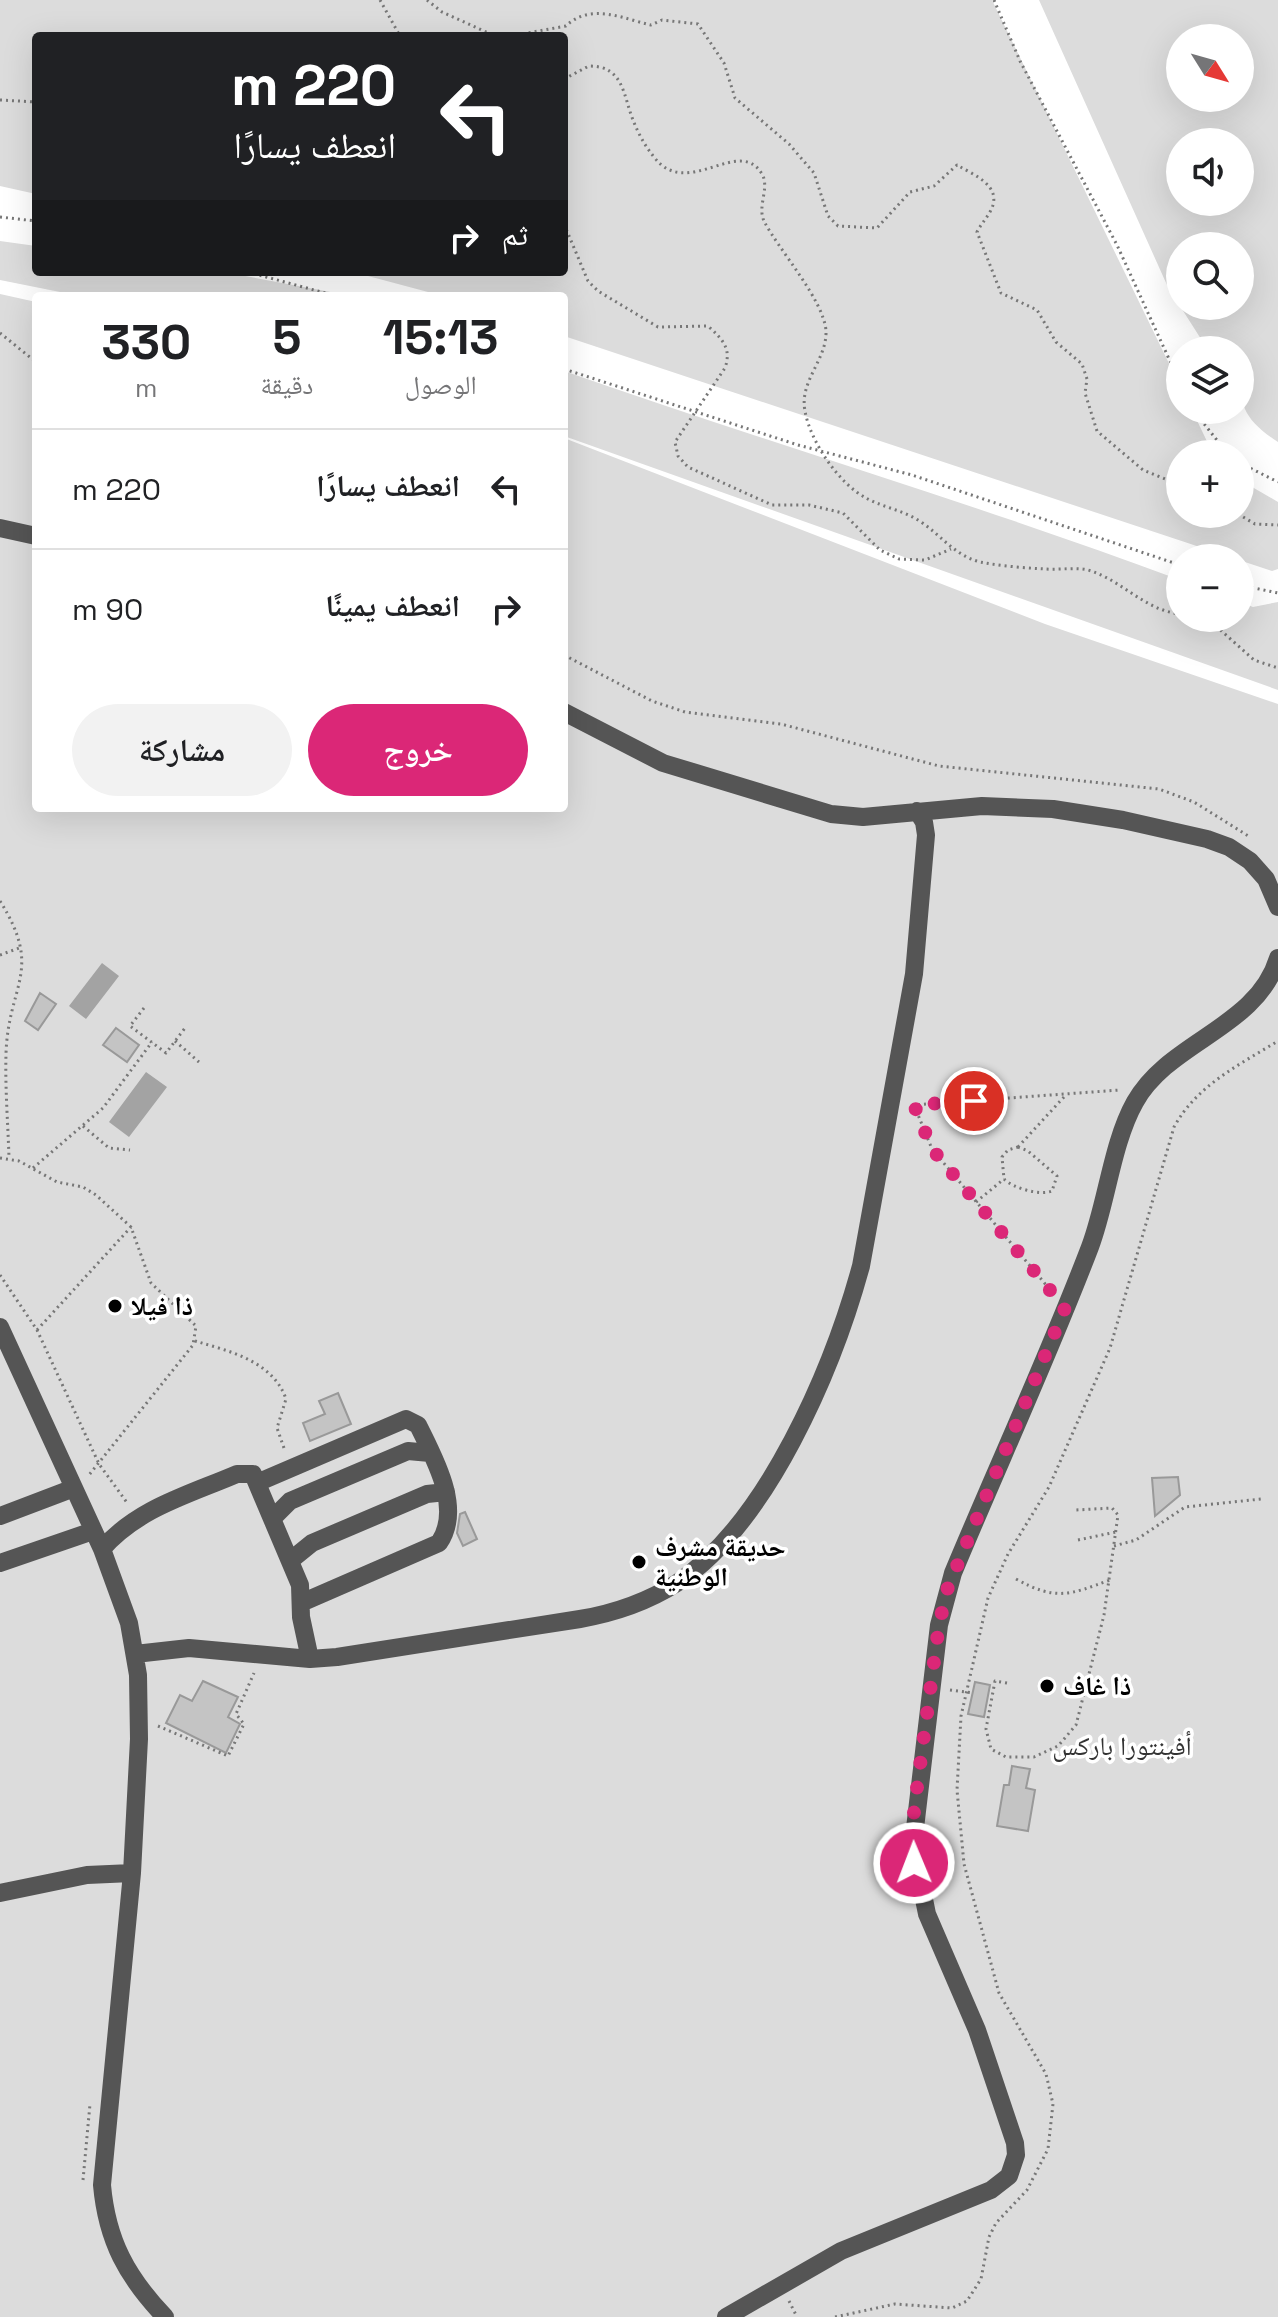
<!DOCTYPE html>
<html lang="ar">
<head>
<meta charset="utf-8">
<style>
	body { margin:0; font-family:"Space Grotesk","Noto Naskh Arabic",sans-serif; background:#f2f2f2; color:#202124; direction:rtl; height:100vh; display:flex; flex-direction:column; font-size:30px; white-space:nowrap }
	* { box-sizing:border-box; margin:0 }
	p { font-size:26px; color:#757577 }
	.icon { flex:none; width:44px; height:44px; fill:none; stroke:currentColor; stroke-width:2; stroke-linecap:round; stroke-linejoin:round }
	.map { position:relative; flex:1; overflow:hidden; direction:ltr }
	.sheet { position:absolute; left:32px; top:292px; width:536px; height:520px; display:flex; flex-direction:column; background:#fff; border-radius:8px; box-shadow:0 8px 32px #0002; direction:rtl }
	.sheet>* { flex:none }
	.guide { position:absolute; left:32px; top:32px; width:536px; height:244px; border-radius:8px; box-shadow:0 8px 32px #0002; direction:rtl; background:#202124; color:#fff; overflow:hidden }
	.needle { width:52px; rotate:127deg }
	.fabs { position:absolute; left:1166px; top:24px; display:grid; gap:16px }
	.fabs a { display:grid; place-items:center; width:88px; height:88px; border-radius:50%; background:#fff; box-shadow:0 8px 32px #0002; font-size:40px }
	.pin { position:absolute; display:grid; place-items:center; width:68px; height:68px; color:#fff; margin:-34px; border:4px solid #fff; border-radius:50%; box-shadow:0 2px 8px #0007 }
	.me { position:absolute; width:88px; margin:-44px; rotate:359deg; stroke-linejoin:round; filter:drop-shadow(0 0 6px #0008) }
	.turn { display:flex; align-items:center; gap:28px; height:168px; padding:0 40px; font-size:36px }
	.turn .icon { width:104px; height:104px; stroke-width:2.5 }
	.turn b { display:block; font-size:56px; line-height:68px }
	.then { display:flex; align-items:center; height:76px; padding:0 40px; background:#0003; gap:16px; font-size:30px }
	.eta { display:flex; justify-content:space-evenly; align-items:center; height:136px; text-align:center }
	.eta b { font-size:48px; font-weight:600; line-height:56px }
	.primary-button { display:flex; gap:16px; margin-top:auto; padding:16px 40px }
	.primary-button a { flex:1; height:92px; border-radius:48px; background:#db2777; color:#fff; font-size:32px; font-weight:600; line-height:92px; text-align:center }
	.primary-button a+a { background:#f2f2f2; color:#202124 }
	ul { padding:0; list-style:none }
	li { display:flex; align-items:center; gap:24px; height:120px; padding:0 40px; border-top:2px solid #e0e0e0 }
	li div { flex:1 }
	li b { display:block; font-size:30px }
	li em { font-style:normal }
	.map>svg:first-child { display:block }
</style>
</head>
<body>
<div class="map">
<svg width="1278" height="2317" viewBox="0 0 1278 2317">
	<rect width="100%" height="100%" fill="#fff"/>
	<path fill="#dcdcdc" fill-rule="evenodd" d="M0,0H992L1180,386V410H1192L1213,454H1180V514H1240V480L1278,502V569L1272,571L564,336V296H443L353,272H564V36H36V194L0,186Z
		M1039,0H1278V442C1235,414 1240,397 1240,350H1208L1180,306H1240V246H1180V306L1167,285ZM1180,38H1240V98H1180ZM1180,142H1240V202H1180Z
		M0,241L36,246V272H224L352,296H80L0,280Z
		M0,294L36,302V808H564V438L1045,624L1278,704V2317H0Z
		M564,371C769,443 977,504 1180,580V618H1240V602L1253,607L1278,602V690L564,436Z"/>
	<path fill="#a3a3a3" d="M102,963L119,976L86,1019L69,1006Z
		M146,1072L167,1087L129,1137L109,1122Z"/>
	<path fill="#c4c4c4" stroke="#999" stroke-width="2" d="M40,993L56,1004L38,1030L25,1021Z
		M116,1028L139,1045L127,1062L103,1045Z
		M338,1393L351,1424L310,1441L303,1423L325,1414L319,1401Z
		M1178,1477L1180,1495L1155,1516L1152,1478Z
		M465,1512L477,1539L463,1546L457,1533L460,1514Z
		M203,1681L238,1697L228,1717L240,1724L226,1753L166,1723L180,1695L192,1701Z
		M975,1682L990,1685L984,1717L968,1714Z
		M1012,1766L1030,1769L1026,1788L1035,1790L1028,1831L997,1826L1004,1785H1009Z"/>
	<g fill="none" stroke-linecap="round" stroke-linejoin="round">
		<path stroke="#777" stroke-width="3" stroke-dasharray="2 4" stroke-linecap="butt" d="M380,0L400,36
			M427,0L442,12L495,36
			M994,0L1020,61L1117,245L1180,383
			M511,36L566,26C591,2 624,19 651,25L662,20L698,24L724,63L735,98L789,144L814,173L828,216L838,226L877,228L910,192L934,186L957,165C974,175 1003,186 991,210C987,218 981,224 977,232L1001,293L1037,310L1056,342L1082,364L1087,379L1085,393L1097,431L1143,470L1180,485
			M564,79L589,66C624,66 623,95 633,120C638,133 645,146 654,157C687,201 739,135 762,174C770,188 757,206 764,221C778,249 824,300 826,331C827,360 799,381 805,411C810,441 839,484 866,498C884,508 904,510 921,522C942,536 954,555 980,562C1001,566 1025,568 1046,569C1061,570 1075,567 1088,570C1122,580 1144,610 1180,614
			M0,100L36,102
			M0,217L36,221
			M564,224L588,281L598,291L658,327L708,326C722,339 732,348 725,368L675,442L678,456L688,467L772,505H809L843,513L880,550L899,559L925,560L951,549
			M248,272L336,296
			M0,333L36,362
			M564,369L798,445L912,475L1180,565
			M1193,410L1228,454
			M1240,463L1278,482
			M1238,514L1255,524L1278,525
			M1240,585L1278,593
			M1207,618L1254,660L1278,668
			M564,655L652,701L685,712L781,724L939,766L1159,789L1194,802L1250,837
			M0,901C44,971 8,984 6,1054C5,1088 8,1124 9,1158
			M0,955L22,947
			M144,1008L130,1026L166,1053L185,1028
			M175,1041L199,1062
			M912,1105L1120,1090
			M914,1105L932,1149L1052,1292
			M83,1126L109,1148L130,1150
			M1018,1147L1028,1151L1057,1176L1052,1191C1040,1196 1013,1188 1004,1179L1002,1157L1008,1150Z
			M1018,1147L1064,1097
			M0,1158L19,1161L57,1182L83,1187L96,1195L131,1227L151,1283L196,1326L193,1345L89,1475
			M33,1168L103,1108L152,1042
			M976,1202L1004,1179
			M0,1275L37,1330L99,1464L128,1504
			M37,1330L131,1227
			M195,1341C229,1351 273,1361 286,1399L277,1428L285,1451
			M1078,1540L1116,1532
			M1114,1546L1136,1540L1185,1507L1261,1499
			M1016,1579C1056,1601 1069,1595 1110,1580
			M1007,1683L995,1681L986,1729L991,1749L1006,1757H1034L1058,1746L1076,1725L1104,1615L1118,1515L1112,1508L1076,1510
			M950,1690L973,1693
			M158,1726L228,1756L244,1724L236,1714L254,1673
			M83,2180L90,2104
			M789,2301L797,2317
			M835,2317L895,2304L952,2308L967,2301L981,2279L989,2237L996,2223L1027,2190L1048,2149L1053,2104L1046,2074L999,1993L964,1864L957,1790L961,1716L988,1598L1008,1554L1049,1487L1110,1348L1174,1127C1197,1085 1239,1065 1278,1041"/>
		<path stroke="#555" stroke-width="18" d="M0,528L36,536
			M564,712L663,763L831,814L863,817L982,806L1053,809L1123,820L1207,839L1229,847L1250,861L1266,879L1278,907
			M0,1327L102,1549L129,1623L138,1675L139,1739L132,1873L102,2185C107,2241 127,2277 165,2317
			M259,1482L406,1419L418,1425C434,1458 463,1508 439,1543L301,1603
			M0,1516L74,1488
			M274,1517L290,1501L408,1451L430,1453
			M102,1549C138,1508 188,1495 237,1474H253L300,1585L301,1617L310,1659
			M291,1560L312,1543L427,1494L446,1492
			M0,1563L93,1531
			M135,1654L189,1648L310,1659L337,1657L580,1619C615,1613 647,1602 677,1583C768,1523 833,1368 861,1266L914,974L926,835L924,822L917,811
			M0,1893L87,1875L132,1873
			M726,2317L841,2251L991,2190L1009,2176L1016,2155L1015,2143L977,2030L927,1914L913,1845L939,1625L953,1573C998,1465 1048,1357 1090,1247C1107,1202 1112,1143 1135,1102C1169,1041 1257,1028 1278,958"/>
	</g>
	<g fill="none" stroke-linecap="round" stroke-linejoin="round">
		<path stroke="#db2777" stroke-width="14" stroke-dasharray="0 25.2" d="M914,1863V1810L939,1625L947,1590L1065,1308L932,1149L914,1105L974,1101"/>
	</g>
	<g fill="#000" stroke="#fff" stroke-width="3">
		<circle cx="115" cy="1306" r="8"/>
		<circle cx="639" cy="1562" r="8"/>
		<circle cx="1047" cy="1686" r="8"/>
	</g>
	<g text-anchor="middle" dominant-baseline="central" stroke-width="7" stroke-linejoin="round" paint-order="stroke">
		<g font-size="26" font-weight="bold" fill="#000" stroke="#fff" text-anchor="start">
			<text x="131" y="1306">ذا فيلا</text>
			<text x="655" y="1547">حديقة مشرف<tspan x="655" dy="30">الوطنية</tspan></text>
			<text x="1063" y="1686">ذا غاف</text>
		</g>
		<g font-size="26" fill="#333" stroke="#fff">
			<text x="1122" y="1746">أفينتورا باركس</text>
		</g>
	</g>
</svg>
<div class="fabs">
<a><svg class="needle" viewBox="-14 -14 28 28"><path d="M0-13l5 13h-10z" fill="#e53935"/><path d="M0 13l5-13h-10z" fill="#757577"/></svg></a>
<a><svg class="icon" aria-label="sound" viewBox="0 0 24 24"><path d="M4 9h4l5-4v14l-5-4H4zM17 9q2 3 0 6"/></svg></a>
<a><svg class="icon" aria-label="search" viewBox="0 0 24 24"><circle cx="10" cy="10" r="6"/><path d="M15 15l6 6"/></svg></a>
<a><svg class="icon" aria-label="layers" viewBox="0 0 24 24"><path d="M12 4l9 5-9 5-9-5zM3 14l9 5 9-5"/></svg></a>
<a>+</a>
<a>−</a>
</div>
<div class="pin" style="left:974px;top:1101px;background:#d93025"><svg class="icon" aria-label="arrive" viewBox="0 0 24 24"><path d="M6 21V4h12l-3 4 3 4H6"/></svg></div>
<svg class="me" style="left:914px;top:1863px" viewBox="-20 -20 40 40"><circle r="17" fill="#db2777" stroke="#fff" stroke-width="3"/><path d="M0-11L8 9 0 5-8 9z" fill="#fff"/></svg>
<div class="guide">
<div class="turn"><svg class="icon" aria-label="left" viewBox="0 0 24 24"><path d="M17 20v-9H6M10 6l-5 5 5 5"/></svg><div><b>220 m</b>انعطف يسارًا</div></div>
<div class="then">ثم<svg class="icon" aria-label="right" viewBox="0 0 24 24"><path d="M7 20v-9h11M14 6l5 5-5 5"/></svg></div>
</div>
<section class="sheet">
<div class="eta">
<div><b>15:13</b><p>الوصول</p></div>
<div><b>5</b><p>دقيقة</p></div>
<div><b>330</b><p>m</p></div>
</div>
<ul>
<li><svg class="icon" aria-label="left" viewBox="0 0 24 24"><path d="M17 20v-9H6M10 6l-5 5 5 5"/></svg><div><b>انعطف يسارًا</b></div><em>220 m</em></li>
<li><svg class="icon" aria-label="right" viewBox="0 0 24 24"><path d="M7 20v-9h11M14 6l5 5-5 5"/></svg><div><b>انعطف يمينًا</b></div><em>90 m</em></li>
</ul>
<div class="primary-button"><a>خروج</a><a>مشاركة</a></div>
</section>
</div>
</body>
</html>
